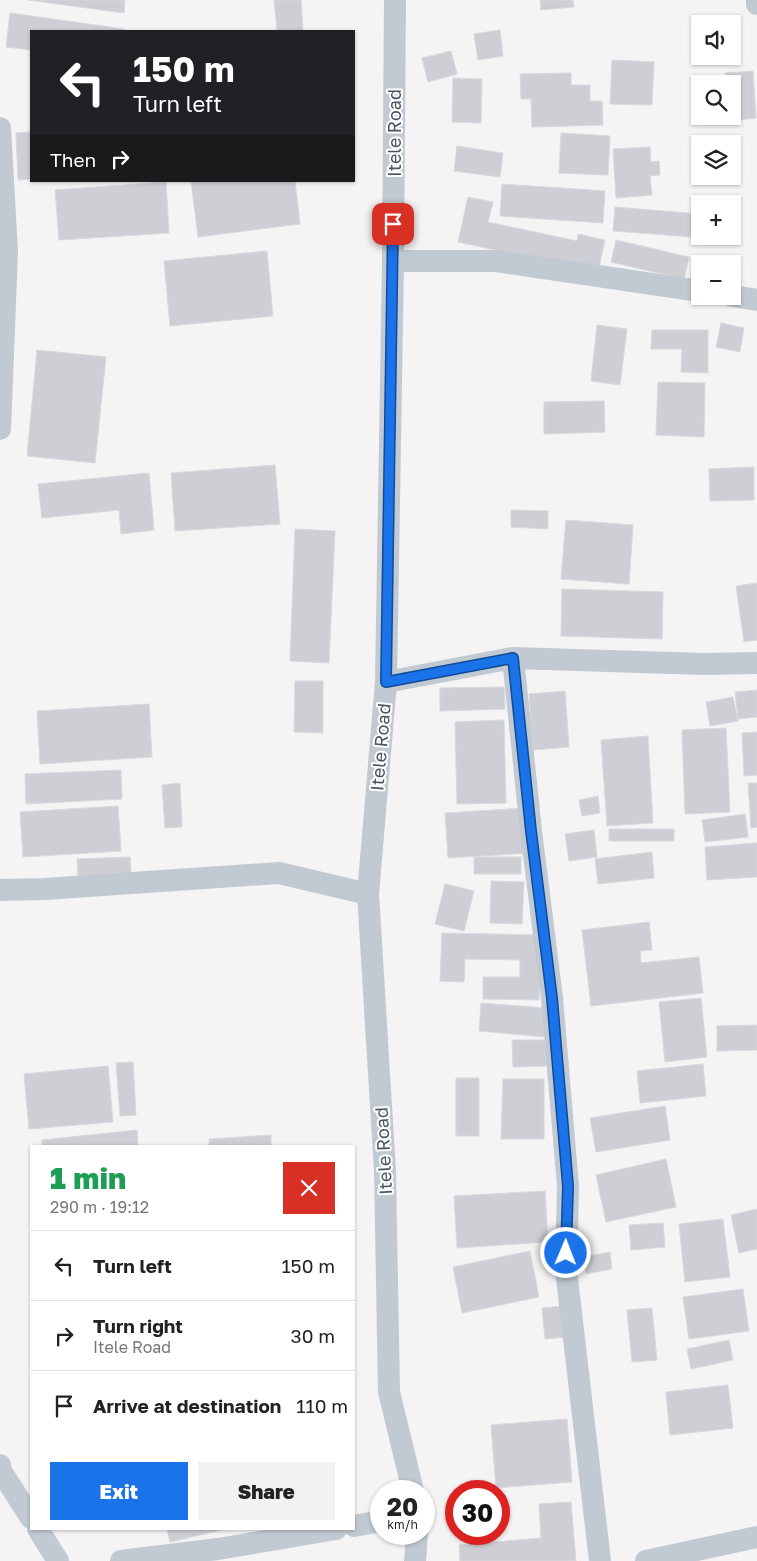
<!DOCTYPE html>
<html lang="en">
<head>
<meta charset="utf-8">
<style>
	body { margin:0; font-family:"Golos Text",sans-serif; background:#f2f2f2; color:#222; height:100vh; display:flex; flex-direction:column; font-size:19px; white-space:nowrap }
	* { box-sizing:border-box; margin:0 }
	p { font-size:16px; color:#767676 }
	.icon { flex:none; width:28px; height:28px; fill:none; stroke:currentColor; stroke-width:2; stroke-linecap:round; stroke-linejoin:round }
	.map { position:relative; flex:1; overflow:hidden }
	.drawer { position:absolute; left:30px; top:1145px; width:325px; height:385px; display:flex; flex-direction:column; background:#fff; border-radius:0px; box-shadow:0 1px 4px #0004 }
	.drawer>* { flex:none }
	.hud { position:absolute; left:30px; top:30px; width:325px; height:152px; border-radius:0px; box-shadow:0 1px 4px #0004; background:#202124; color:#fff; overflow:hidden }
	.buttons { position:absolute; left:691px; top:15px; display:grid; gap:10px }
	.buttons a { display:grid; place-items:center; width:50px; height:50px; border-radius:0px; background:#fff; box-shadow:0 1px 4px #0004; font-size:25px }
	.speed { position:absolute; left:370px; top:1480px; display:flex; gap:10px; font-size:25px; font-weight:700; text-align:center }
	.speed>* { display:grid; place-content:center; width:65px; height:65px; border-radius:50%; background:#fff; box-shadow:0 1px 4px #0004; line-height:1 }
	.speed small { font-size:12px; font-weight:400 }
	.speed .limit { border:8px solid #d22; background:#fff; color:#111 }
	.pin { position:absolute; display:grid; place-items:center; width:42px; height:42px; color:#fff; margin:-21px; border-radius:10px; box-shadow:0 2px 8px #0006 }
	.me { position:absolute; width:55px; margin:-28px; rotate:1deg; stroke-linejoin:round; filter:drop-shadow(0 0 4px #0008) }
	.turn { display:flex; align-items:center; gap:18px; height:105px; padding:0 20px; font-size:22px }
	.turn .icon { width:65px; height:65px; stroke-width:2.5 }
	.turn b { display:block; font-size:35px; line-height:42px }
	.then { display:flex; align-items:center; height:48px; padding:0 20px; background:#0003; gap:10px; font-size:19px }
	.round { display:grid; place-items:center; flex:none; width:52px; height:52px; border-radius:0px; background:#f2f2f2 }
	.headline { display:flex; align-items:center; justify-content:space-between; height:85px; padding:0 20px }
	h1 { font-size:30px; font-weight:800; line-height:38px; color:#1e9e55 }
	.action { display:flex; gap:10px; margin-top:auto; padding:10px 20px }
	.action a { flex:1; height:58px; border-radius:0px; background:#1a73e8; color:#fff; font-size:20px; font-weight:800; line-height:58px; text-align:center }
	.action a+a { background:#f2f2f2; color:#222 }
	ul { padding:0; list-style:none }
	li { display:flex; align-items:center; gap:15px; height:70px; padding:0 20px; border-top:1px solid #e0e0e0 }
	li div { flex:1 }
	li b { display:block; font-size:19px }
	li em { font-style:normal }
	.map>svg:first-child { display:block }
</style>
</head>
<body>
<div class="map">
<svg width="757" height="1561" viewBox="0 0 757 1561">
	<rect width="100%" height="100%" fill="#f5f3f3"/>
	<path fill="#cdcfd5" stroke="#d7d9de" d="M28,0H125L124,13Z
		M274,0H301L303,31H277Z
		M540,0H573L574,7L541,10Z
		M10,13L124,29L123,31H31V50L6,47Z
		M500,30L503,56L478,60L474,34Z
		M451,51L457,74L428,82L422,58Z
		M612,60L654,62L652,105L610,104Z
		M753,71L756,118L728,121V116H732V84H726L725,73Z
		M571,73V85H590V101H602L603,125L532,127L531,99H521L520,74Z
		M453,78L482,79L481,123L452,122Z
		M31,132V179L18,180L16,133Z
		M561,133L610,136L608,175L559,173Z
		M457,146L503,153L500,177L454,171Z
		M650,147L651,162L659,161L660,175L650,176L652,195L616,198L613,149Z
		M191,181H295L300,224L198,237Z
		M166,182L169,233L59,240L55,190Z
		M502,184L605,191L603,223L500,216Z
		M468,197L493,202L488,222L577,241L578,234L605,240L598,272L458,242Z
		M615,207L700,214V236H719V239L613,231Z
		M616,240L689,257L684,279L611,262Z
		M267,251L273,316L170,326L164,261Z
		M721,323L744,328L740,352L716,347Z
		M597,325L627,329L620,385L591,381Z
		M652,330H708V373L681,372L682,349H651Z
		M37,350L106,357L95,463L27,456Z
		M658,382L705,383L704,437L656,435Z
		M604,401L605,432L544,434V402Z
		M275,465L280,524L175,531L171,473Z
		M754,467V500L710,501L709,469Z
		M149,473L154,530L121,534L119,510L42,518L38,484Z
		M511,510L548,511V529L511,527Z
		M566,520L633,525L629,584L561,579Z
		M295,529L335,531L329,663L290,661Z
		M757,583V640L744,642L736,586Z
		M562,589L663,592L662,639L561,636Z
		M295,681H323V733L294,732Z
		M504,687L505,709L440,711V688Z
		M757,690V717L738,719L735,692Z
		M565,691L569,747L533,750L529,694Z
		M733,697L738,721L710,726L706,702Z
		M149,704L152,757L40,764L37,711Z
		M504,720L506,803L457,804L455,722Z
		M726,728L730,812L685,814L682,730Z
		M757,732V775L744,776L742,733Z
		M648,736L653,823L607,826L601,740Z
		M121,770L122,799L26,804L25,774Z
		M180,783L182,827L165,828L162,785Z
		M748,783H757V827L751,828Z
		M598,796L600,813L582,816L579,800Z
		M118,806L121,851L23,857L20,812Z
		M526,808L529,853L448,858L445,813Z
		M745,814L748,837L705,842L702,820Z
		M609,829H674V841H609Z
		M594,830L597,857L569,861L565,834Z
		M757,843V877L707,880L705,847Z
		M652,852L654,878L598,884L595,859Z
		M130,857L131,873L78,876L77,859Z
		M474,857H521V874H474Z
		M491,881L524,882L522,924L490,923Z
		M445,884L474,891L464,931L435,924Z
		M649,922L652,950L640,951L641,963L699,957L703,993L591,1006L582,930Z
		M442,933L541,935L539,1000L483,999V977H520V960L465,959L464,982L440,981Z
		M701,998L707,1057L665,1062L659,1002Z
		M481,1003L547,1008L545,1037L479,1031Z
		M757,1025V1050L717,1051V1026Z
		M512,1040H547V1066L513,1067Z
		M133,1062L136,1115L120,1116L116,1063Z
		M703,1064L706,1096L640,1103L637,1071Z
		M108,1066L113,1122L29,1129L24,1074Z
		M456,1078H479V1136H456Z
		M503,1079H544V1139H501Z
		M665,1106L670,1140L596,1152L590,1118Z
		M137,1130L138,1146H42V1140Z
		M271,1135V1146H209V1139Z
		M666,1159L676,1207L606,1222L596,1175Z
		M545,1191L548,1242L457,1248L454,1196Z
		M757,1209V1249L739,1253L731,1215Z
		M723,1219L730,1277L685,1282L679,1224Z
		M663,1223L665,1247L631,1250L629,1225Z
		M530,1251L539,1297L462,1313L453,1267Z
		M610,1252L612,1269L586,1274L583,1257Z
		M743,1289L749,1331L689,1339L683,1297Z
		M564,1306L567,1337L545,1339L542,1308Z
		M652,1308L657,1360L632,1362L627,1310Z
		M729,1340L733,1360L691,1369L687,1349Z
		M728,1385L733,1428L670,1435L666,1392Z
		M567,1419L572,1482L496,1488L491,1425Z
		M571,1502L576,1561H460L459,1545L541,1538L539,1504Z
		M167,1529H226L170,1542Z"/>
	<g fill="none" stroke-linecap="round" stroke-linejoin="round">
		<path stroke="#c1cad2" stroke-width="22" d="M395,0L393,261L386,682L368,894L385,1171L389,1392L413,1491
			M757,0V4
			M0,128L7,252L0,429
			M393,261H496L700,291
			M732,296L757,300
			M513,658L531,831L552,998L568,1186L566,1270L600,1561
			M386,682L513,658L704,664L757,663
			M0,890L45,889L279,873L368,894
			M0,1465L1,1471L31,1518
			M354,1526L381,1521
			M38,1529L58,1561
			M121,1561L218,1549L336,1529
			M415,1561L417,1534
			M646,1561L757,1537"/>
	</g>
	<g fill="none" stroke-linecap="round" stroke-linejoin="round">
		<g stroke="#114b97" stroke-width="12">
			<path id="route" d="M393,224L386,682L513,658L531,831L552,998L568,1186L566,1253"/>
		</g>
		<use href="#route" stroke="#1a73e8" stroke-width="9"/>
	</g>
	<g text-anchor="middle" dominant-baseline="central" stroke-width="4" stroke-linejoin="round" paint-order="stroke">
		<g font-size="18" fill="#4a5661" stroke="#fff">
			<text transform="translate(394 133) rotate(-90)">Itele Road</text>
			<text transform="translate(380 747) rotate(-85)">Itele Road</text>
			<text transform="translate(383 1151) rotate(-93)">Itele Road</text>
		</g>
	</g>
</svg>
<div class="buttons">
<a><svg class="icon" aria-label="sound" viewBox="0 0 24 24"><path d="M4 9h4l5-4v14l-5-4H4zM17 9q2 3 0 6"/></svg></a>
<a><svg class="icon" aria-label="search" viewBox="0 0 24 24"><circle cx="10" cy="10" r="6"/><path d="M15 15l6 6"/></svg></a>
<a><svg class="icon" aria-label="layers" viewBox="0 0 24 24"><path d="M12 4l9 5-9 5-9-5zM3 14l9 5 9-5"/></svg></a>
<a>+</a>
<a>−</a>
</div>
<div class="speed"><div>20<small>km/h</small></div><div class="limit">30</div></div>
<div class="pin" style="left:393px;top:224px;background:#d93025"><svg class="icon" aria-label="arrive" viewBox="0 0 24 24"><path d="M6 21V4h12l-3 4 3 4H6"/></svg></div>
<svg class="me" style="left:566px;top:1253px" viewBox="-20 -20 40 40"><circle r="17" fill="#1a73e8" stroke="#fff" stroke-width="3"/><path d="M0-11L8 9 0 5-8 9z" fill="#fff"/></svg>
<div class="hud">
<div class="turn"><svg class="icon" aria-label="left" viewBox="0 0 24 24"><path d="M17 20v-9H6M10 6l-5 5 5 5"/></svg><div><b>150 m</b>Turn left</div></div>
<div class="then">Then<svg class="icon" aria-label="right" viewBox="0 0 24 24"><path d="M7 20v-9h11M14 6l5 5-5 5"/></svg></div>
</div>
<section class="drawer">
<div class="headline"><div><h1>1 min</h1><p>290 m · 19:12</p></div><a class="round" style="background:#d93025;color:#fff"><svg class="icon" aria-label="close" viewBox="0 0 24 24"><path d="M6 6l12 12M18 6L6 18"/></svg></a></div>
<ul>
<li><svg class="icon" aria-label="left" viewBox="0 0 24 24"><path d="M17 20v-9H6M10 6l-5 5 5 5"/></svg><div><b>Turn left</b></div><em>150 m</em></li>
<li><svg class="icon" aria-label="right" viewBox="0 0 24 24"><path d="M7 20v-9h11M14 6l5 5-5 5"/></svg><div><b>Turn right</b><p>Itele Road</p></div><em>30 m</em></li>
<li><svg class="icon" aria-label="arrive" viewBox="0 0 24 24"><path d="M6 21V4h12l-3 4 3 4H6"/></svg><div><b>Arrive at destination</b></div><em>110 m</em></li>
</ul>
<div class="action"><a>Exit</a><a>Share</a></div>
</section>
</div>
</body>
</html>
